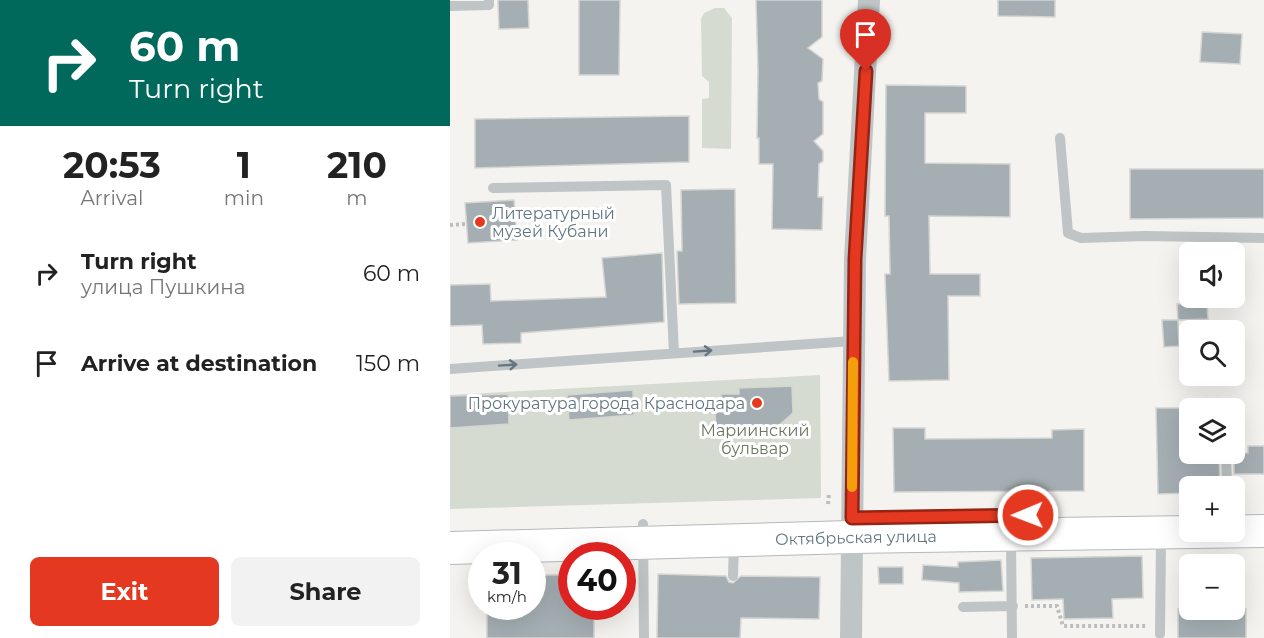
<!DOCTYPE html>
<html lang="en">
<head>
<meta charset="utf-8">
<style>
	body { margin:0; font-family:Montserrat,sans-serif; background:#f2f2f2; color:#222; height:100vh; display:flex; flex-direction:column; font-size:22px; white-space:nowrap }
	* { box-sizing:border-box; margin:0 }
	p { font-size:20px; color:#767676 }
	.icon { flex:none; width:33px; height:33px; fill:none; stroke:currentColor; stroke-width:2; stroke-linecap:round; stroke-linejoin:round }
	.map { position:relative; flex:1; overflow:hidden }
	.panel { display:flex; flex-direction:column; background:#fff; width:450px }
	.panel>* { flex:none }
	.guide { background:#00695c; color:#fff; overflow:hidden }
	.tools { position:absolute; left:729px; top:242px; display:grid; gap:12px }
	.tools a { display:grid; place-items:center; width:66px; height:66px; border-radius:9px; background:#fff; box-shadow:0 6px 24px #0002; font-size:30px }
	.speed { position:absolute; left:18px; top:542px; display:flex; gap:12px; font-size:30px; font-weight:700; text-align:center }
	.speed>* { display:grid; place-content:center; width:78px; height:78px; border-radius:50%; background:#fff; box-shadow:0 6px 24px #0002; line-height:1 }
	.speed small { font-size:15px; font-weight:400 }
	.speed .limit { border:9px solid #d22; background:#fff; color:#111 }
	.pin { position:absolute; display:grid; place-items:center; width:51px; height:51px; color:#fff; margin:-62px -26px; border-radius:50% 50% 50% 0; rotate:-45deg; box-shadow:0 0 6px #0007 }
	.pin .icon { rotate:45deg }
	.me { position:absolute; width:66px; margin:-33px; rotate:269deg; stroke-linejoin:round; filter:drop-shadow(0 0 4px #0008) }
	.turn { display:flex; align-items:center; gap:21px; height:126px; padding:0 30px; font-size:27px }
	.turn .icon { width:78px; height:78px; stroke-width:2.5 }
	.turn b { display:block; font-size:42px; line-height:51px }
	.eta { display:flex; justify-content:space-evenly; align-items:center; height:102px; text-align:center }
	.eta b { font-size:36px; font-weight:700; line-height:42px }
	.cta { display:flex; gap:12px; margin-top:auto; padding:12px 30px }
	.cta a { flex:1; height:69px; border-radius:9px; background:#e43920; color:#fff; font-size:24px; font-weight:700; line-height:69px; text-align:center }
	.cta a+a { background:#f2f2f2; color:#222 }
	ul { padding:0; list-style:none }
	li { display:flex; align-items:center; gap:18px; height:90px; padding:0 30px }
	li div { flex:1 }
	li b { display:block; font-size:22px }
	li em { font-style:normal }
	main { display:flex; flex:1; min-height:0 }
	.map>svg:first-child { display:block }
</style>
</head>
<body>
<main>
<section class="panel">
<div class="guide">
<div class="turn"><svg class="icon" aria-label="right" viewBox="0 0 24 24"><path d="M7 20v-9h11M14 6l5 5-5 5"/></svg><div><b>60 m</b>Turn right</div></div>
</div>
<div class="eta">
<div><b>20:53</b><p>Arrival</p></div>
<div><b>1</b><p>min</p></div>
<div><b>210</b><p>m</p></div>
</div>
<ul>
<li><svg class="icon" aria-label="right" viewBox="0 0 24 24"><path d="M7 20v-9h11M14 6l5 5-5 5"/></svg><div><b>Turn right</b><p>улица Пушкина</p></div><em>60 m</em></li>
<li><svg class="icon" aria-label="arrive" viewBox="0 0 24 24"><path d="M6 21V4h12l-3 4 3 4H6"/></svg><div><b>Arrive at destination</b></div><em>150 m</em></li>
</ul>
<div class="cta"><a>Exit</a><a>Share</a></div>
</section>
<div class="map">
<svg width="814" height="638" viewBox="0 0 814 638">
	<rect width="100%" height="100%" fill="#f4f3ef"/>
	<path fill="#d5dbd0" d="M265,8H274L282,18L281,149L252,148V99L259,98V82L252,76L251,19L254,13Z
		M370,375L371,498L0,509V395Z"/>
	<path fill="#a5afb3" stroke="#d5d5d2" stroke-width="1.5" d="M48,0H78L79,28L49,29Z
		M129,0H170L169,75H129Z
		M306,0H372V37L358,48L373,59L372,81L368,83L369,99L373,102V134L364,141L373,151V161L369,164L368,197H373L372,230L322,229L323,164H309V138H307L308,71Z
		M548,0H605V17L548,16Z
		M752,32L792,34L790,64L750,62Z
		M436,85L516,86V113H475V163L560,164V217L479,216L480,274H530V296H498L499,380L439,381L435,274H440L439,216H435Z
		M239,116V162L25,168V119Z
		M680,169H814V218L680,219Z
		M285,189L286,303L229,304L227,251H232L231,190Z
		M64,200L67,240L18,243L15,203Z
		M212,253L214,322L71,333V343L33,344L32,325L0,326V285L40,284L41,301L156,297L152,258Z
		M757,303L758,319L728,320L727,304Z
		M712,320H728L729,346L714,347Z
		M342,386L343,413L326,428L266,430L265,412H272L271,394H289V388Z
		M183,390L184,415L119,420L117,395Z
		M58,394L59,424L0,428V396Z
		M706,408H737L740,453H769L770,486H740V493L708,494Z
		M443,428H475V439L602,438V430L634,429V491L444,492Z
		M798,446H814V474H784V453H798Z
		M692,556L693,598L662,599L663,618L614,619L613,599L582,600L581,558Z
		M551,560L553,591L509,592V583L472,580L473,565L508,567V562Z
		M428,567H453V584H429Z
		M208,574L276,576L279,582L283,583L291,576L370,577L369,619L291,618L290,638H207Z
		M82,575H122V606H144V638H37V606H82Z
		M728,609H796V638H728Z"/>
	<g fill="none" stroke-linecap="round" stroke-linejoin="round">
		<g stroke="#b3b9bc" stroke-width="34">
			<g id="secondary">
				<path id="s1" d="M0,548L401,537L814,531"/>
			</g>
		</g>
		<path stroke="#bbbdbf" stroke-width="4" stroke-dasharray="3 3" stroke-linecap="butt" d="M0,225L16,224
			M378,504L379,493
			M575,606H607L613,626H697"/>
		<path stroke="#bfc4c6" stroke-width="10" d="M0,6L39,5V0
			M610,138L618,233L631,238L695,236L814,238
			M43,188L216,185L224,353
			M0,369L403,341
			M776,453L777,486
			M193,524L194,638
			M561,538L562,638
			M283,576L284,543
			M513,607L563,606
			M710,634L711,536"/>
		<path stroke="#bfc4c6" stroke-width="22" d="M401,638L405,259L419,0"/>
		<use href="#secondary" stroke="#fff" stroke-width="32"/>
	</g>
	<defs><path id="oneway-shaft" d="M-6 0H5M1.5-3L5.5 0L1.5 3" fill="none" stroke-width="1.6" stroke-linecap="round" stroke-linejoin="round" transform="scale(1.5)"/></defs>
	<g stroke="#627681">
		<use href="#oneway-shaft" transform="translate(253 351) rotate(-4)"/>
		<use href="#oneway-shaft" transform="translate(58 365) rotate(-4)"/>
	</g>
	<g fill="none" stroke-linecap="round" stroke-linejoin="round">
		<g stroke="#942515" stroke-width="15">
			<path id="route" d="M416,71L405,259L402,518L578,515"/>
		</g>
		<use href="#route" stroke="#e43920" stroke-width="10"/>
		<path stroke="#f59e0b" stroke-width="10" d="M402,487L403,362"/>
	</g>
	<g fill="#e43920" stroke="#fff" stroke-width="2">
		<circle cx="30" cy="222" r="6"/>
		<circle cx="307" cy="403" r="6"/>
	</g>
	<g text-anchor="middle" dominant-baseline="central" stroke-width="6" stroke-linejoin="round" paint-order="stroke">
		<g font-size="16" fill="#627681" stroke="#fff" text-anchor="start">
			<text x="42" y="213">Литературный<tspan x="42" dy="18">музей Кубани</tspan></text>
			<text x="295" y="403" text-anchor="end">Прокуратура города Краснодара</text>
		</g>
		<g font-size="16" fill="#687861" stroke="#fff">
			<text x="305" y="430">Мариинский<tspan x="305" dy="18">бульвар</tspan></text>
		</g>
		<g font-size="16" fill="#627681" stroke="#fff">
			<text stroke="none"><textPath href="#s1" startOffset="406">Октябрьская улица</textPath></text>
		</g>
	</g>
</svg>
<div class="tools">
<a><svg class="icon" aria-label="sound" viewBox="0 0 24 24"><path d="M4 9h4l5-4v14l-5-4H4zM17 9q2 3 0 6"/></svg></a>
<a><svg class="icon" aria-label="search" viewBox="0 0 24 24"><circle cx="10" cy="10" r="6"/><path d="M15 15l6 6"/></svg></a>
<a><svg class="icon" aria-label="layers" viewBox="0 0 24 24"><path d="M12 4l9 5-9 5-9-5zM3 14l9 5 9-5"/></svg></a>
<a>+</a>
<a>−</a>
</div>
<div class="speed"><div>31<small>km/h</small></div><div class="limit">40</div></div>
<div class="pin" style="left:416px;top:71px;background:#d93025"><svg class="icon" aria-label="arrive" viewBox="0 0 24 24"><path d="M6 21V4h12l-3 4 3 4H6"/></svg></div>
<svg class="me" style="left:578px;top:515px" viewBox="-20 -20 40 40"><circle r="17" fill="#e43920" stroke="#fff" stroke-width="3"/><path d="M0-11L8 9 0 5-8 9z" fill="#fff"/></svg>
</div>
</main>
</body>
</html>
